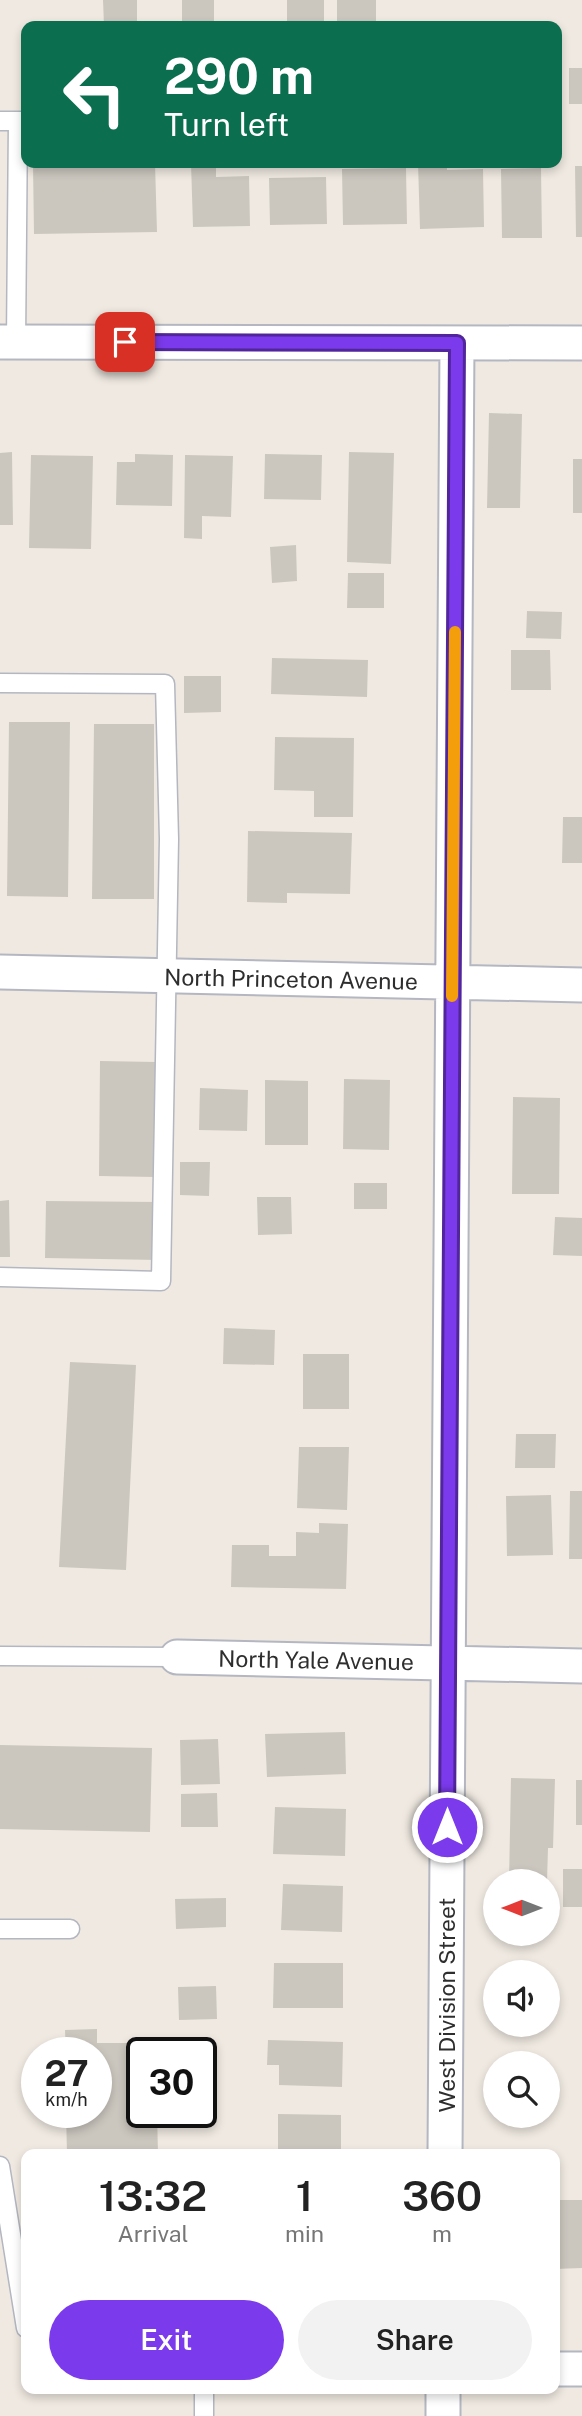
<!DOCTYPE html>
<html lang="en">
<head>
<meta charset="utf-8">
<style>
	body { margin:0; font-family:"Public Sans",sans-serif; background:#f2f2f2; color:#222; height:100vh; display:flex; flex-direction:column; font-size:26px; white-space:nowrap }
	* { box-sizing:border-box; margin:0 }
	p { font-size:23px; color:#767676 }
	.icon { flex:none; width:38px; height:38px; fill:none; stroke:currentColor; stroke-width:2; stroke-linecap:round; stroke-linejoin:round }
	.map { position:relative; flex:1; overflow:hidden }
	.sheet { position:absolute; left:21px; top:2149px; width:539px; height:245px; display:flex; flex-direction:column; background:#fff; border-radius:14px; box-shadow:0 4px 10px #0003 }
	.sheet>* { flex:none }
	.hud { position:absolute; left:21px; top:21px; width:541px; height:147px; border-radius:14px; box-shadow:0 4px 10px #0003; background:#0b6e4f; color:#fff; overflow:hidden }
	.needle { width:46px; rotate:270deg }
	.buttons { position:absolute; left:483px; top:1869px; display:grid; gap:14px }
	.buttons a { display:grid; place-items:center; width:77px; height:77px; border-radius:50%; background:#fff; box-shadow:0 4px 10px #0003; font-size:35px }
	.speed { position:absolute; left:21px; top:2037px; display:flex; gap:14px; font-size:35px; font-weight:700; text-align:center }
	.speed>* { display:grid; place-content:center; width:91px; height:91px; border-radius:50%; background:#fff; box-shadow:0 4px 10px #0003; line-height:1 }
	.speed small { font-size:18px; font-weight:400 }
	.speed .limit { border:4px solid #111; border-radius:10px; background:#fff; color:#111 }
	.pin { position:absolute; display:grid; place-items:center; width:60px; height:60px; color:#fff; margin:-30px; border-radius:14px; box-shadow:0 4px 10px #0006 }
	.me { position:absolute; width:77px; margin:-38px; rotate:0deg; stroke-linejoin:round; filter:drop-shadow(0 0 5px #0008) }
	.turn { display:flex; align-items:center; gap:24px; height:147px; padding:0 28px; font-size:32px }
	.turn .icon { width:91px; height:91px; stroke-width:2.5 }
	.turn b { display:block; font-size:49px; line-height:60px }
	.eta { display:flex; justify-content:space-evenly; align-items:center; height:119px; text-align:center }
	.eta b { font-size:42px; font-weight:600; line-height:49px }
	.cta { display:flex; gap:14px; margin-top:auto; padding:14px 28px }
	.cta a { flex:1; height:80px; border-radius:42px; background:#7c3aed; color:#fff; font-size:28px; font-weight:600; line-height:80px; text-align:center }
	.cta a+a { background:#f2f2f2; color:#222 }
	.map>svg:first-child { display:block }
</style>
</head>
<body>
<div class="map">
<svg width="582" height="2416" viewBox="0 0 582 2416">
	<rect width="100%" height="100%" fill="#efe9e1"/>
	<path fill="#cbc7bf" d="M103,0H137V26H104Z
		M182,0H214V26H182Z
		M287,0H324V26H287Z
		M337,0H376V26H337Z
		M569,68H582V104H569Z
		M155,163L157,232L34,234L33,165Z
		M191,163H216V177L249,176L250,226L193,227Z
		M418,163H447V170L483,169L484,227L420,229Z
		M575,166H582V237H576Z
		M406,168L407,224L343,225L342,169Z
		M541,168L542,238H502L501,169Z
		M326,177L327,224L270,225L269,178Z
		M489,413L522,414L520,508H487Z
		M12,452L13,525H0V453Z
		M349,452L394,453L391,564L347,562Z
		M135,454L173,455L172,506L116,505L117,462H135Z
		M265,454L322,455L321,500L264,499Z
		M31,455L93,456L91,549L29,548Z
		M185,455L233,456L231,517L202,516V539L184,538Z
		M573,459H582V513H573Z
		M296,545L297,581L272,583L270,547Z
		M348,573H384V608H347Z
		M527,611L562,612L561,639L526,638Z
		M511,650H550L551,690H511Z
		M272,658L368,660L367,697L271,694Z
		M184,676H221V712L184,713Z
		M9,722H70L68,897L7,896Z
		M94,724H154V899H92Z
		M275,737L354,738L353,817H314V791L274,790Z
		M563,817H582V863H562Z
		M248,831L352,833L350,894L287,893V903L247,902Z
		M100,1061L157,1062L155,1177L99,1176Z
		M344,1079L390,1080L389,1150L343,1149Z
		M265,1080L308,1081V1145H265Z
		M200,1088L248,1090L247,1131L199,1130Z
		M513,1097L560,1098L559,1194H512Z
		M180,1162H210L209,1196L180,1195Z
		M354,1183H387V1209H354Z
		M257,1197H291L292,1234L258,1235Z
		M9,1200L10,1257H0V1201Z
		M46,1201L159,1202L158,1260L45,1258Z
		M555,1217L582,1218V1256L553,1255Z
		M224,1328L275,1330L274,1365L223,1364Z
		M303,1354H349V1409H303Z
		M70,1362L136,1365L126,1570L59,1567Z
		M516,1434H556L555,1468H515Z
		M299,1447H349L347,1510L297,1508Z
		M570,1491H582V1559H569Z
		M551,1495L553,1555L507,1556L506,1496Z
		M319,1523L348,1524L346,1589L231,1587L232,1545H269V1556H296V1532L319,1533Z
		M345,1732L346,1774L267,1777L265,1734Z
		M218,1739L220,1784L181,1785L180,1740Z
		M0,1745L152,1748L150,1832L0,1829Z
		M511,1778L555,1779L553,1848H548L547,1881H509Z
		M576,1780H582V1825H576Z
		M217,1793L218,1827H181V1794Z
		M275,1807L346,1809L345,1856L273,1854Z
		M563,1869H582V1907H563Z
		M283,1884L343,1886L342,1932L281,1930Z
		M226,1898V1927L176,1929L175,1899Z
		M274,1963H343V2008H273Z
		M216,1986L217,2019L179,2020L178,1987Z
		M97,2029V2043H157V2053H142V2112H157L158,2154H67L66,2112H96V2053H66L65,2030Z
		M268,2040L343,2042L342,2087L279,2085V2065H267Z
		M278,2114L341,2115V2154H278Z
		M555,2200H582V2268L555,2269Z"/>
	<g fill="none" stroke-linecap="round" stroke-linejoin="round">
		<g stroke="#b4b7c1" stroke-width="21">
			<path id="lane" d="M0,121H18
				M16,342L18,121H26
				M0,683L165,684L169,839L161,1281L0,1277
				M0,1656L177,1657
				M0,1929H70
				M0,2166L26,2328
				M204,2416V2389"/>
		</g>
		<g stroke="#b4b7c1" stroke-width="37">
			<path id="street" d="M0,342L582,343
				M0,972L582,985
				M177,1657L582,1666
				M445,2154L457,343
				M555,2369H582
				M443,2416V2389"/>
		</g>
		<use href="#lane" stroke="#fff" stroke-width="18"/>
		<use href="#street" stroke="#fff" stroke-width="33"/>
	</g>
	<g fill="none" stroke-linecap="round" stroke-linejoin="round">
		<g stroke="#51269a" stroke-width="18">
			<path id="route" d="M125,342L457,343L447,1827"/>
		</g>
		<use href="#route" stroke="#7c3aed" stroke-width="12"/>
		<path stroke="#f59e0b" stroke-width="12" d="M452,996L455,632"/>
	</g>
	<g text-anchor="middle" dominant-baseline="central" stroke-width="6" stroke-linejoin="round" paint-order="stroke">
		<g font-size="23" fill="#2e2e2e" stroke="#fff">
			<text transform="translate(291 979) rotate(1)">North Princeton Avenue</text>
			<text transform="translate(316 1660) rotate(1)">North Yale Avenue</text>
			<text transform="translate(446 2005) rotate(-90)">West Division Street</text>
		</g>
	</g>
</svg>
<div class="buttons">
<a><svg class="needle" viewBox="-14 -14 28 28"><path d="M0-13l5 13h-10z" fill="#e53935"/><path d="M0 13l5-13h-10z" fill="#767676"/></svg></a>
<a><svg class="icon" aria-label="sound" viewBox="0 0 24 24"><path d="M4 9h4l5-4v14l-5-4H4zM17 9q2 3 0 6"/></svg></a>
<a><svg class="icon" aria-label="search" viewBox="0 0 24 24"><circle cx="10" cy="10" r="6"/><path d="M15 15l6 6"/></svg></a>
</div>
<div class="speed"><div>27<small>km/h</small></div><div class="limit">30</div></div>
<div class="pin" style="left:125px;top:342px;background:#d93025"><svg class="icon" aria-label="arrive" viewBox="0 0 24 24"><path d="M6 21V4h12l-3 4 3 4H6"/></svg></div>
<svg class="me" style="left:447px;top:1827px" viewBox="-20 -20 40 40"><circle r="17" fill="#7c3aed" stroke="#fff" stroke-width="3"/><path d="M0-11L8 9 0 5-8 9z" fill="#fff"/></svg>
<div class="hud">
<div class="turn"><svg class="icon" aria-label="left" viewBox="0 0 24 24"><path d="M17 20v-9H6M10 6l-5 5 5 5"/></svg><div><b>290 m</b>Turn left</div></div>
</div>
<section class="sheet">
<div class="eta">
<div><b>13:32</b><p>Arrival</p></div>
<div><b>1</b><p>min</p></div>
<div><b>360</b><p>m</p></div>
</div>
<div class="cta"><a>Exit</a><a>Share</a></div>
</section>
</div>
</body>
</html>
